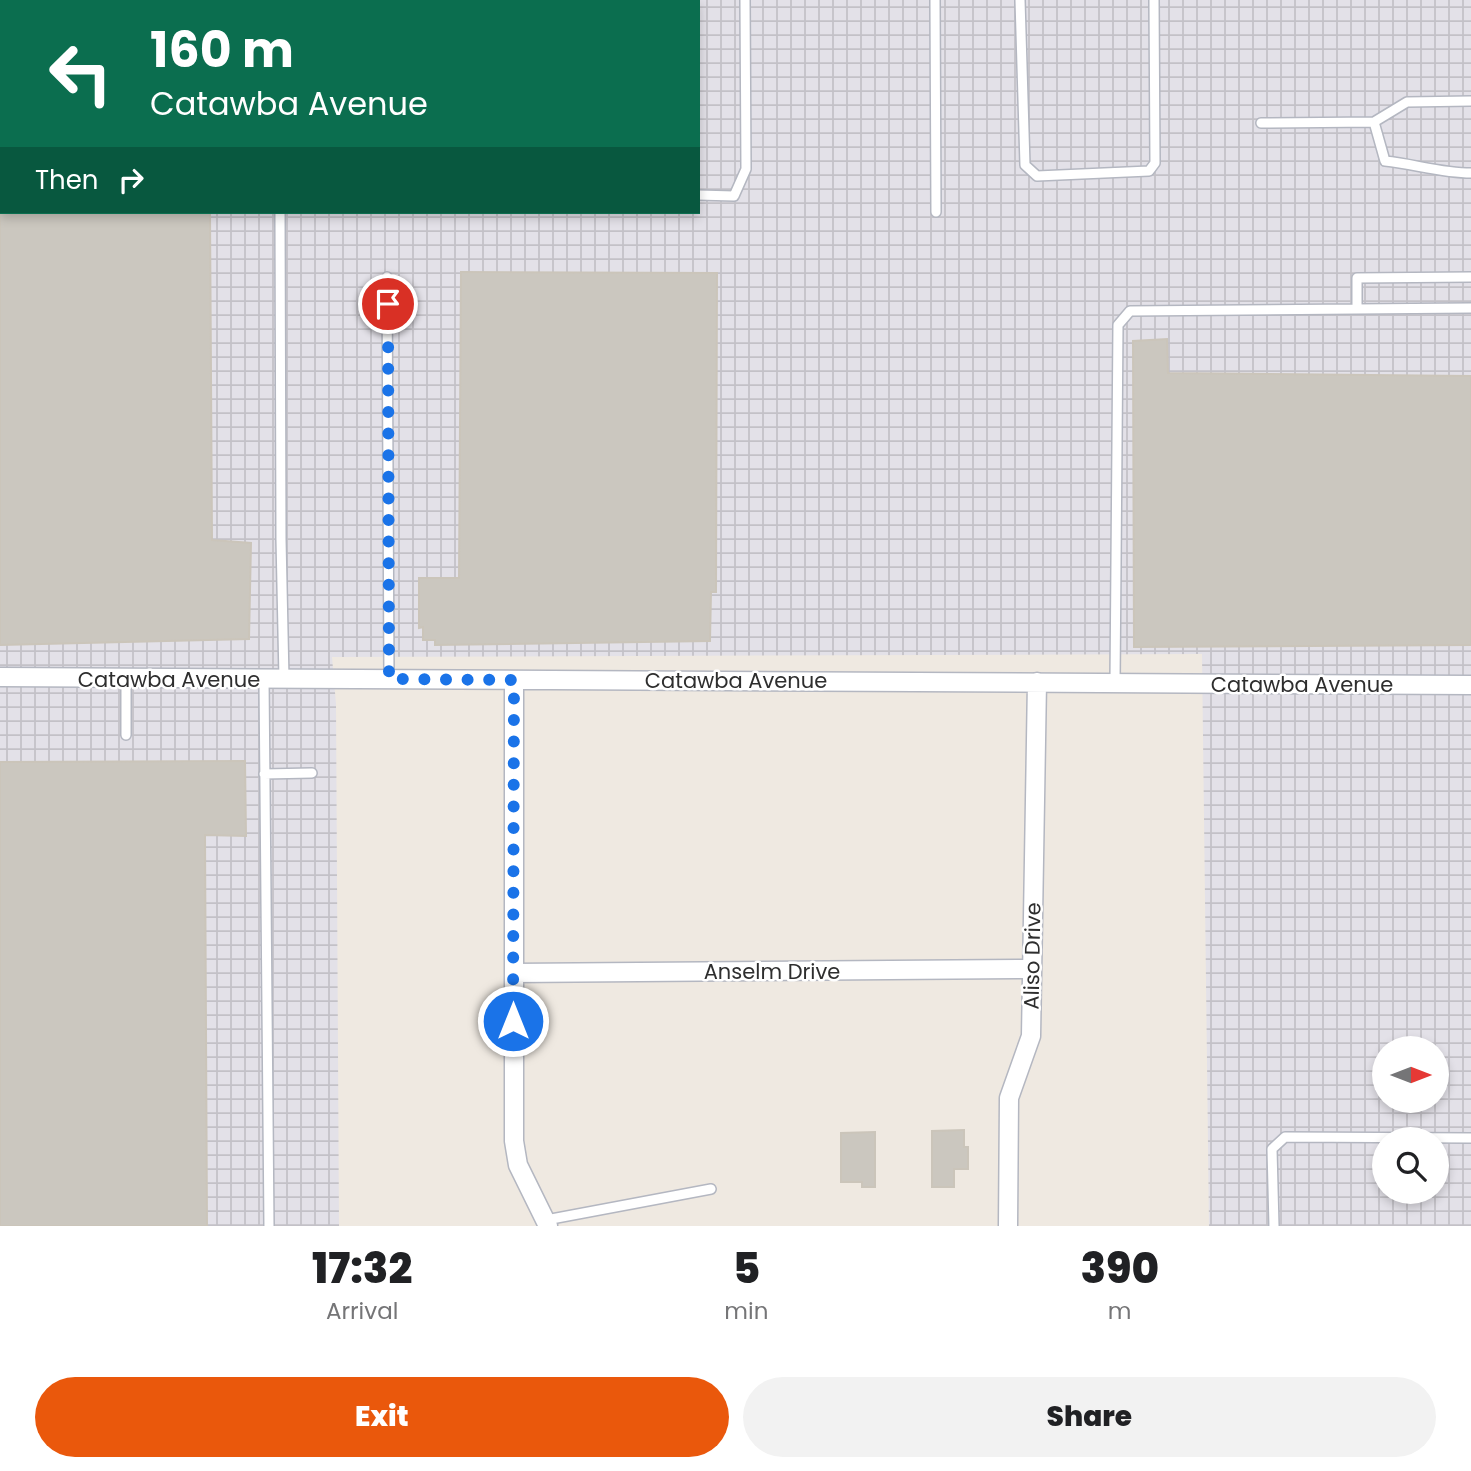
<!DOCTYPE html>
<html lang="en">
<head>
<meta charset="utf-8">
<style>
	body { margin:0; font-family:Poppins,sans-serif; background:#f2f2f2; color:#202124; height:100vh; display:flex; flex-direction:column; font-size:26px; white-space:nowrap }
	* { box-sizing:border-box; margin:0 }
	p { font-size:23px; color:#757577 }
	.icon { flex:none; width:38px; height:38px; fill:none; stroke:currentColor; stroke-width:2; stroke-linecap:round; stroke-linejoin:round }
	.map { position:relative; height:1226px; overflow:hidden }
	.sheet { display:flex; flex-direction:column; background:#fff; flex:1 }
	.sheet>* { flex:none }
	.hud { position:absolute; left:0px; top:0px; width:700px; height:214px; box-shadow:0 4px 10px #0003; background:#0b6e4f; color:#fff; overflow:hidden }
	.needle { width:46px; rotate:90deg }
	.controls { position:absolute; left:1372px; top:1036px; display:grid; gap:14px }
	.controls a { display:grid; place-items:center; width:77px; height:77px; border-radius:50%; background:#fff; box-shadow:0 4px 10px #0003; font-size:35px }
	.pin { position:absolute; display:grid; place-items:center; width:60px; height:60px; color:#fff; margin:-30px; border:4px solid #fff; border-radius:50%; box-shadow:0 2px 7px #0007 }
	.me { position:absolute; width:77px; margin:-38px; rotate:0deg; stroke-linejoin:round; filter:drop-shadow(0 0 5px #0008) }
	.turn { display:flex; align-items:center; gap:24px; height:147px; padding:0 35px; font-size:32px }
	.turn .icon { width:91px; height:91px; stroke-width:2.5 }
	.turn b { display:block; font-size:49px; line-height:60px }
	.then { display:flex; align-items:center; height:66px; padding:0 35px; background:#0003; gap:14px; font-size:26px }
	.eta { display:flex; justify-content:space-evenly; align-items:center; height:119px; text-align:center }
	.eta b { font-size:42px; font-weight:800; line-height:49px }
	.button { display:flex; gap:14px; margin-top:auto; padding:14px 35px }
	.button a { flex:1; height:80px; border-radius:42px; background:#ea580c; color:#fff; font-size:28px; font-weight:800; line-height:80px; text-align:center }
	.button a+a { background:#f2f2f2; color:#202124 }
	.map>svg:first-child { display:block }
</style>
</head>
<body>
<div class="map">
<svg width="1471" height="1226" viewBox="0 0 1471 1226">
	<defs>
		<pattern id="industrial-grid" width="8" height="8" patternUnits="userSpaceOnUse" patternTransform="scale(1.75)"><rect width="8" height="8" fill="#e3e1e8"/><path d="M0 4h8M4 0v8" fill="none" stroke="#c3c1c7"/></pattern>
	</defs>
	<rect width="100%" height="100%" fill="#efe9e1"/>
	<path fill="url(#industrial-grid)" fill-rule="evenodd" d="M0,0H1471V1226H1209L1202,654L332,657L336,704L339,1226H0ZM2,2H698V212H2ZM1384,1048H1437V1101H1384ZM1384,1139H1437V1192H1384Z"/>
	<path fill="#cbc7bf" stroke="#cbc5ba" stroke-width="2" d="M0,212H210L212,540L251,543L249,639L0,645Z
		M461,272L717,273L716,592H711L710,641L435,645V640H423V627L419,628V578H459Z
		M1167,339L1168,373L1471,376V645L1134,647L1133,341Z
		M245,761L246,836L205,835L207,1226H0V762Z
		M964,1130V1147H968V1169H954V1187H932V1131Z
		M875,1132V1187H862V1182H841V1133Z"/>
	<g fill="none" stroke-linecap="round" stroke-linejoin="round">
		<g stroke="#b4b7c1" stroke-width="12">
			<path id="service" d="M308,0V2
				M466,0V2
				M935,0L936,212
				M1020,0L1025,165L1037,176L1149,171L1155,163L1154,0
				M0,1L15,0
				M381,2L382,0
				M595,2V0
				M0,48L2,47
				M1374,122L1407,102L1471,101
				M1261,123L1374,122L1385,161C1414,164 1442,173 1471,173
				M698,195L734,196L746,169L745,0
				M280,212L281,539L284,679
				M387,277L389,679
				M1357,309V278L1471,277
				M126,678V735
				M264,679L269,1226
				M1115,682L1118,325L1130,311L1471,308
				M264,774L312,773
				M546,1220L711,1189
				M1274,1226L1272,1149L1285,1137L1471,1138"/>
		</g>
		<g stroke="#b4b7c1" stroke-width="21">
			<path id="minor" d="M0,677L1471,685
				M514,680V1141L518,1165L548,1226
				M514,973L1031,969
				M1008,1226L1009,1098L1031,1036L1037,682"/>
		</g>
		<use href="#service" stroke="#fff" stroke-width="9"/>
		<use href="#minor" stroke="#fff" stroke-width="18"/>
	</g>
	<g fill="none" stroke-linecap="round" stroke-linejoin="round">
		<path stroke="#1a73e8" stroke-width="12" stroke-dasharray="0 21.6" d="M388,304L389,679L514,680L513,1021"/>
	</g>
	<g text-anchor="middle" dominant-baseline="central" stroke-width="5" stroke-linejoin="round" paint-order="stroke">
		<g font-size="21" fill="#2e2e2e" stroke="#fff">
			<text x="169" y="679">Catawba Avenue</text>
			<text x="736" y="680">Catawba Avenue</text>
			<text x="1302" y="684">Catawba Avenue</text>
			<text transform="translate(1032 956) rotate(-89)">Aliso Drive</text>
			<text x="772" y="971">Anselm Drive</text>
		</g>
	</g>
</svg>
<div class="controls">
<a><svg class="needle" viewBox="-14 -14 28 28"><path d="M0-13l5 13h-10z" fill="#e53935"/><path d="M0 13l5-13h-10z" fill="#757577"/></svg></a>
<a><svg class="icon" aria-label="search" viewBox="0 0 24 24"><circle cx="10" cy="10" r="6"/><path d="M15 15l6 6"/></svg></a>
</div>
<div class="pin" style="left:388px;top:304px;background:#d93025"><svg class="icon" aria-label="arrive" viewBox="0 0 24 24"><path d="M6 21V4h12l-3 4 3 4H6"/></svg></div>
<svg class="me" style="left:513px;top:1021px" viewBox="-20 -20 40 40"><circle r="17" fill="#1a73e8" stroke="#fff" stroke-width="3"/><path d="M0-11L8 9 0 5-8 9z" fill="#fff"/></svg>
<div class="hud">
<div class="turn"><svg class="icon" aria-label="left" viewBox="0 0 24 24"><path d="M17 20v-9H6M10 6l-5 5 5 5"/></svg><div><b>160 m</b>Catawba Avenue</div></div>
<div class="then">Then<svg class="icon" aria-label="right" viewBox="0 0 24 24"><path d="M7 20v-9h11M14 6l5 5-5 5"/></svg></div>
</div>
</div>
<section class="sheet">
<div class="eta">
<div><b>17:32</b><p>Arrival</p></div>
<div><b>5</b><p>min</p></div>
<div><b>390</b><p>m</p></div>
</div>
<div class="button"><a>Exit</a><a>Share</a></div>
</section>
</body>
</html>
